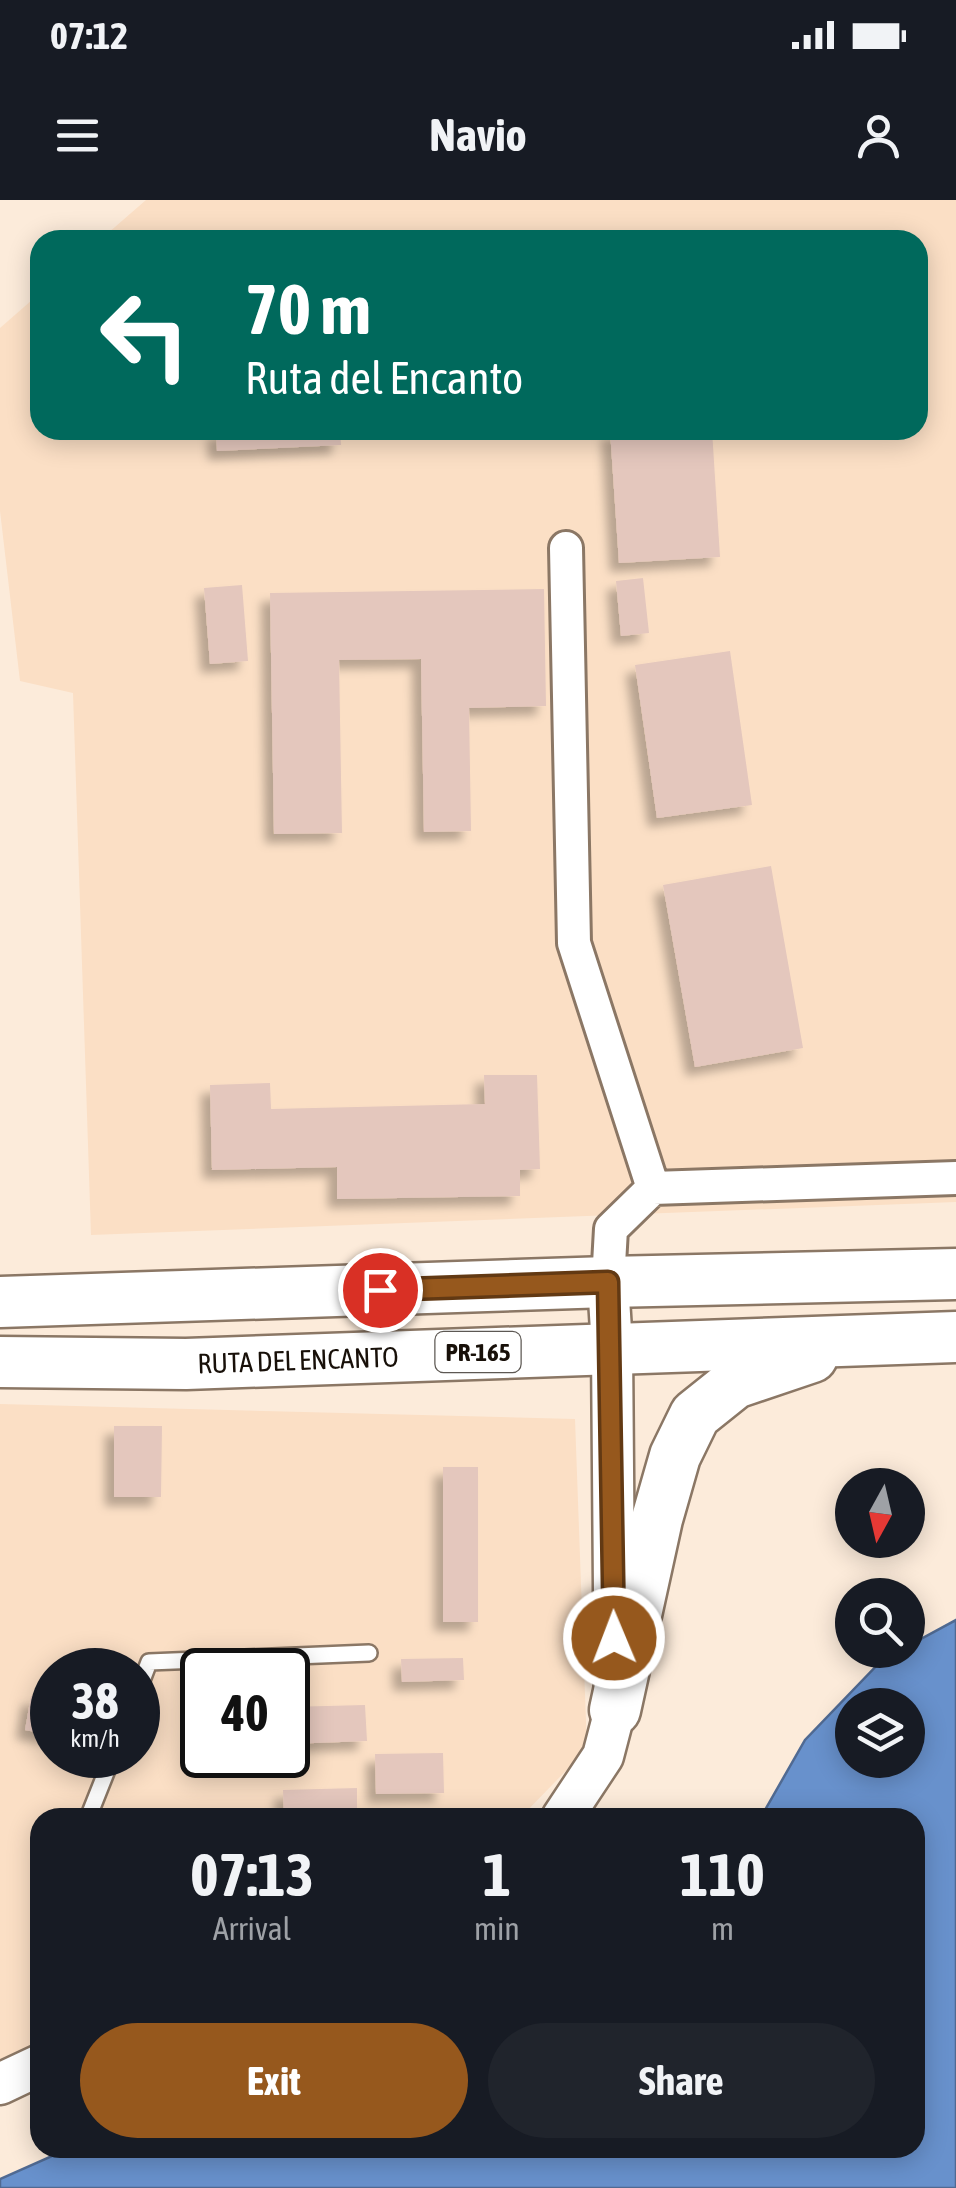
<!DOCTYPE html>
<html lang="en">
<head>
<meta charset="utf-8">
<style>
	body { margin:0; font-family:"Asap Condensed",sans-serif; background:#20242c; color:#f1f3f6; height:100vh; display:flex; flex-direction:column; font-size:38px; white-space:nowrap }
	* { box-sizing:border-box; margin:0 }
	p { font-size:32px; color:#9ea1a6 }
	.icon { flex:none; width:55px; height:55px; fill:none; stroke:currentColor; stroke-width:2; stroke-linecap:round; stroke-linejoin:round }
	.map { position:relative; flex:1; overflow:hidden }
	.drawer { position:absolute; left:30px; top:1608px; width:895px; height:350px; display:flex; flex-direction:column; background:#171b24; border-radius:30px; box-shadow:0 5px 25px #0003 }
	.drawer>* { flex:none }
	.top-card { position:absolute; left:30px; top:30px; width:898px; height:210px; border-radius:30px; box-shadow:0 5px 25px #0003; background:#00695c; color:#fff; overflow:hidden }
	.needle { width:65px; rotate:188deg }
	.tools { position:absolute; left:835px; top:1268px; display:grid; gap:20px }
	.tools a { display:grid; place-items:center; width:90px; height:90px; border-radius:50%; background:#171b24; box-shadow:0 5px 25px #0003; font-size:50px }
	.speed { position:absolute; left:30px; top:1448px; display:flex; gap:20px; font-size:50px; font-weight:700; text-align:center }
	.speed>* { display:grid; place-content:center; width:130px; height:130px; border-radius:50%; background:#171b24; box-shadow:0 5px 25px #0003; line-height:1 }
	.speed small { font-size:25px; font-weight:400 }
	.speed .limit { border:5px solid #111; border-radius:15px; background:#fff; color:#111 }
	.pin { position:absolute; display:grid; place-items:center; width:85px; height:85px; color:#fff; margin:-42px; border:5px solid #fff; border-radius:50%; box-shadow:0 2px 10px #0007 }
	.me { position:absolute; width:110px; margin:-55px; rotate:359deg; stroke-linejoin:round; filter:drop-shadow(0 0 8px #0008) }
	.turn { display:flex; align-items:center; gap:35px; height:210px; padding:0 50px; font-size:45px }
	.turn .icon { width:130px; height:130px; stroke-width:2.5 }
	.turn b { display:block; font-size:70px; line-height:85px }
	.eta { display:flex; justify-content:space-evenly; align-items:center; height:170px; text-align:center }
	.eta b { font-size:60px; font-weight:700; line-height:70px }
	.button { display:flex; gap:20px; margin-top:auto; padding:20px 50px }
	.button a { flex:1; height:115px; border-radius:60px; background:#96581d; color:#fff; font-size:40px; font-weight:700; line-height:115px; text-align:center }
	.button a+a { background:#20242c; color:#f1f3f6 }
	.status { display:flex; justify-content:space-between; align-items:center; height:70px; padding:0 50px; background:#171b24; direction:ltr }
	.status svg { height:28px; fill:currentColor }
	header { display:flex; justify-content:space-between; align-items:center; height:130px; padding:0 50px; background:#171b24; font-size:45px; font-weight:700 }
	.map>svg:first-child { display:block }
</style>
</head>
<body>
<div class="status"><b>07:12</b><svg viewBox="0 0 49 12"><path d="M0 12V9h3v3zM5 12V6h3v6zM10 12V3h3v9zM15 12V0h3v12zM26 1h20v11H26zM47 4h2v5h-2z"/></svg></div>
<header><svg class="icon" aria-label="menu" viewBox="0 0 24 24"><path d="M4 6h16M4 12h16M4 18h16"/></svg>Navio<svg class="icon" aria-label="person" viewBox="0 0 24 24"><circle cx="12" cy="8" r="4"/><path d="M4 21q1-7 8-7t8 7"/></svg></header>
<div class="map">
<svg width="956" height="1988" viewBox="0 0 956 1988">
	<defs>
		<filter id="shadow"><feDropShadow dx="-9" dy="9" stdDeviation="5" flood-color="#0004"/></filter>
	</defs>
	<rect width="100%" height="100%" fill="#fcebda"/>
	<path fill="#fbdfc5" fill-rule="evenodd" d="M146,0H956V1002L91,1035L73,493L20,481L0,311V128L40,93V230H918V40H100Z
		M0,1204L575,1219L587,1549L521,1617L40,1618V1843L0,1861ZM52,1470H138V1555H52ZM202,1470H288V1555H202Z"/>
	<path fill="#6891cc" stroke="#506a92" stroke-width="2.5" fill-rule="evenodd" d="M956,1420V1988H0V1979L70,1948H915V1618L761,1617L805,1540L884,1458L899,1450H908V1446ZM852,1505H908V1560H852Z"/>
	<path fill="#e4c7bd" filter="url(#shadow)" d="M216,230H340L341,245L217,251Z
		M610,230H712L720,357L619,363Z
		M643,378L649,433L621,436L616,381Z
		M242,385L248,461L210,464L204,388Z
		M544,389L546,506L469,508L471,631L424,632L421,459L339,460L342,633L274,634L270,393Z
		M730,451L752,605L657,618L635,465Z
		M771,666L803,848L695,867L663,685Z
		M484,875H537L540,969L520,970V996L337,999V967L212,970L210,885L270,883L271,909L485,904Z
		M114,1226H162L161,1297H114Z
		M443,1267H478V1422H443Z
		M463,1458L464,1480L402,1482L401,1459Z
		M31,1496L52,1500V1535L25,1530Z
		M365,1505L367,1541L288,1544V1507Z
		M443,1553L444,1593L376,1594L375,1554Z
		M357,1588V1618H284L283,1590Z"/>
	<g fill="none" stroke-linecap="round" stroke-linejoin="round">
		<g stroke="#8b7765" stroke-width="20">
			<path id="service" d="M138,1491L149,1462L369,1453
				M88,1618L113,1555"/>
		</g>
		<g stroke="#8b7765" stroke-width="38">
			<path id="minor" d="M566,348L574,743L653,988
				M608,1082L611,1029L653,988L956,978"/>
		</g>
		<g stroke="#8b7765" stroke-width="45">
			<path id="tertiary" d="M562,1618L603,1556L615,1510L612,1147L608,1082
				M0,1884L40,1865"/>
		</g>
		<g stroke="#8b7765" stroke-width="55">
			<g id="primary">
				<path d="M0,1102L608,1082L956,1074"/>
				<path id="s1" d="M0,1162L186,1164L956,1137"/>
				<path d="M615,1510L657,1319L675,1256L695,1215L735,1183L812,1157"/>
			</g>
		</g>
		<use href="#service" stroke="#fff" stroke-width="15"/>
		<use href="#minor" stroke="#fff" stroke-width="32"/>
		<use href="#tertiary" stroke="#fff" stroke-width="40"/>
		<use href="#primary" stroke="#fff" stroke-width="50"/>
	</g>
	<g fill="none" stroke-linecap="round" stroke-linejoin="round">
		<g stroke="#623913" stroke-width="25">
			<path id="route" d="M380,1090L608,1082L614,1438"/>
		</g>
		<use href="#route" stroke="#96581d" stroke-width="18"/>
	</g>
	<g text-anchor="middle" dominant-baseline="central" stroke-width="10" stroke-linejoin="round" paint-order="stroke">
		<rect fill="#fff" stroke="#5d5853" stroke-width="2.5" x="435.5" y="1132" width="85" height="40" rx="8"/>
		<g font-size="25" font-weight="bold" fill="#181009">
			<text x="478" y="1152">PR-165</text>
		</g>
		<g font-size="28" fill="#181009" stroke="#fff">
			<text stroke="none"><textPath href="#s1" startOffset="298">RUTA DEL ENCANTO</textPath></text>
		</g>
	</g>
</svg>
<div class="tools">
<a><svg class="needle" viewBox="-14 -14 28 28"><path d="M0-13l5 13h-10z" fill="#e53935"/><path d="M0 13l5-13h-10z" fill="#9ea1a6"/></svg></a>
<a><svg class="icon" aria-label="search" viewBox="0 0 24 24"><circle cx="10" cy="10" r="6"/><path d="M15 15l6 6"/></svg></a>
<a><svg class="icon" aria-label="layers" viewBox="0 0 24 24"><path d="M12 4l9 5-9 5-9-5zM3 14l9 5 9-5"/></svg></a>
</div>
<div class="speed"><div>38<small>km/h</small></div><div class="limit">40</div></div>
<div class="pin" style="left:380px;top:1090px;background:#d93025"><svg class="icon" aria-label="arrive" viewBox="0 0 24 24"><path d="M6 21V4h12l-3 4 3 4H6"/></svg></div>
<svg class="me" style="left:614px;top:1438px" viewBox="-20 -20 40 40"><circle r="17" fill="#96581d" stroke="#fff" stroke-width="3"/><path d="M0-11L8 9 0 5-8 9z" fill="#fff"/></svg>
<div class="top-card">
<div class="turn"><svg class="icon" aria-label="left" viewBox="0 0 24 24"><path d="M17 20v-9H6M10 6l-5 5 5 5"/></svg><div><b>70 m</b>Ruta del Encanto</div></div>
</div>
<section class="drawer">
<div class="eta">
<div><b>07:13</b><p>Arrival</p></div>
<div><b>1</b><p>min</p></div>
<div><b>110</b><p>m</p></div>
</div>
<div class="button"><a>Exit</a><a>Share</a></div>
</section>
</div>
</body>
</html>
